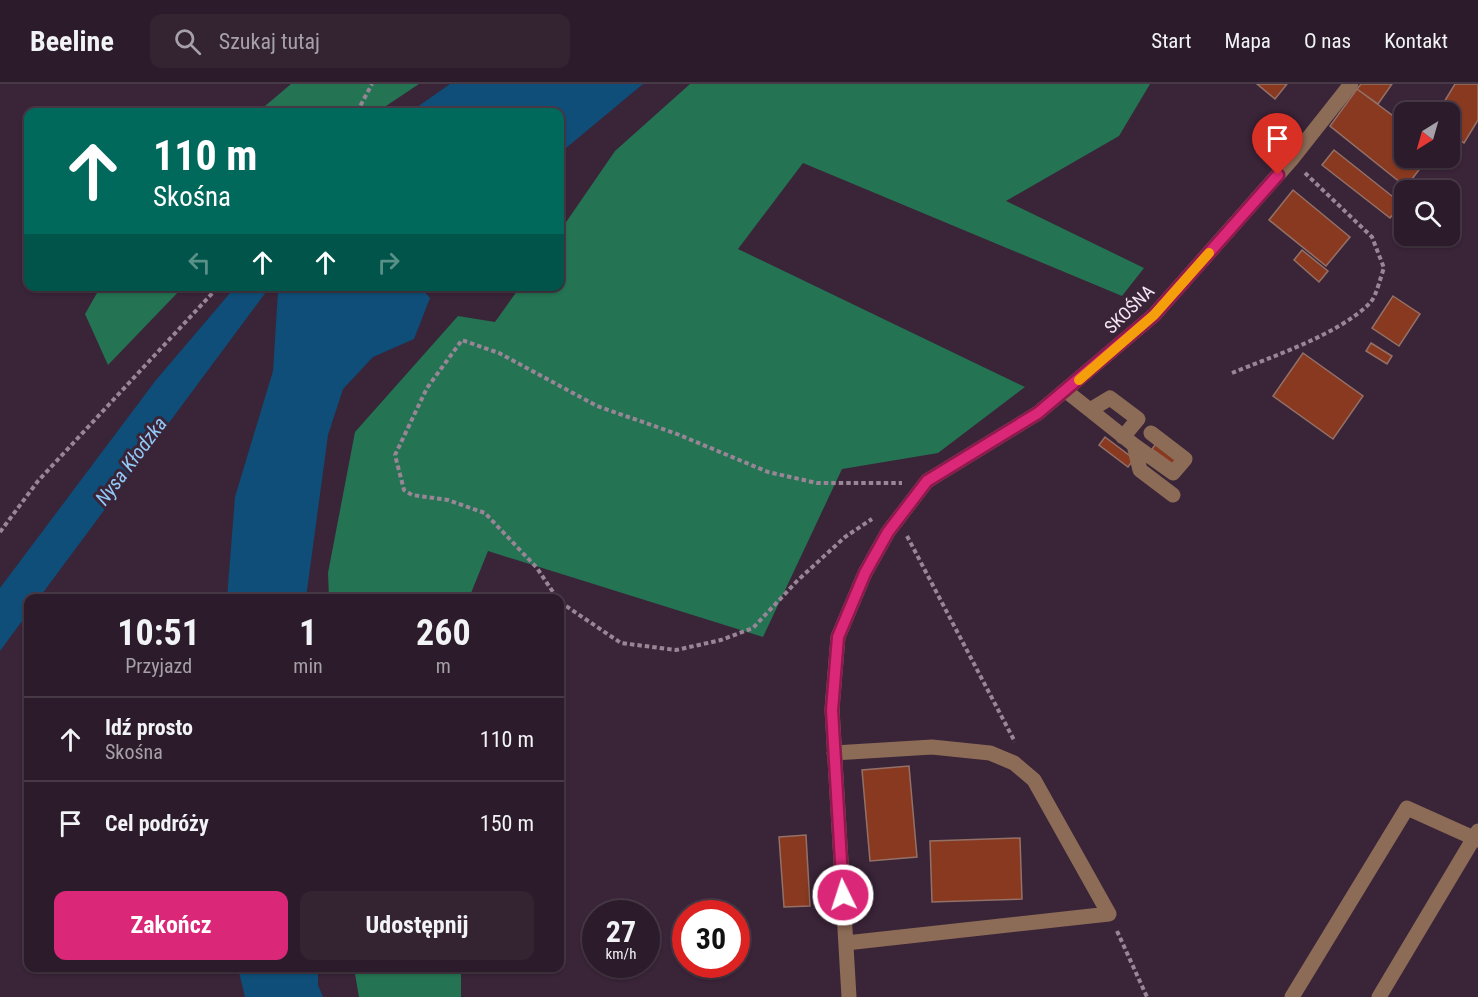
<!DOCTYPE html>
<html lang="pl">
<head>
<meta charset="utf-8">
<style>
	body { margin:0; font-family:"Roboto Condensed",sans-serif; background:#342432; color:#f1f3f6; height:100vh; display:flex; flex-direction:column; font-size:22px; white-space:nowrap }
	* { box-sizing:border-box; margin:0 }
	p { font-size:20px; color:#a6a1a8 }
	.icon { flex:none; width:33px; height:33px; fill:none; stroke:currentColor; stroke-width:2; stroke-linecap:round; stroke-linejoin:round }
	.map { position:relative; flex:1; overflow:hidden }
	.panel { position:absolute; left:24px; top:510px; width:540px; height:378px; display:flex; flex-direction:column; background:#2c1b2a; border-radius:12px; box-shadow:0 2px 4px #0004,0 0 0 2px #483947 }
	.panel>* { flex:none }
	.guide { position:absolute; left:24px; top:24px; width:540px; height:183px; border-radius:12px; box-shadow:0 2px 4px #0004,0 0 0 2px #483947; background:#00695c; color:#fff; overflow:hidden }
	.needle { width:39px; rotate:217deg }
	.controls { position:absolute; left:1394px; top:18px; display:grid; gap:12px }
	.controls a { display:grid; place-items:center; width:66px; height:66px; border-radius:12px; background:#2c1b2a; box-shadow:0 2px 4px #0004,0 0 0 2px #483947; font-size:30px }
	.speed { position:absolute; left:582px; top:816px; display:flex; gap:12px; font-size:30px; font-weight:700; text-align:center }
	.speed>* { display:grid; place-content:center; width:78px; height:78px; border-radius:50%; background:#2c1b2a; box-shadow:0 2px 4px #0004,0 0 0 2px #483947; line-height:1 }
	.speed small { font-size:15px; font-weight:400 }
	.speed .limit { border:9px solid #d22; background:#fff; color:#111 }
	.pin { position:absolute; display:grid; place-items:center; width:51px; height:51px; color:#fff; margin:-62px -26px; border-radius:50% 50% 50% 0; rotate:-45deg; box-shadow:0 0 6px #0007 }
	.pin .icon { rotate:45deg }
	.me { position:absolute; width:66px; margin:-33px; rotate:356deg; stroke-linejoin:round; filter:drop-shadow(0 0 4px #0008) }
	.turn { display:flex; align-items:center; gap:21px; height:126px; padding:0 30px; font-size:27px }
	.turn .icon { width:78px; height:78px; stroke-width:2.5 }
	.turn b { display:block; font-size:42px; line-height:51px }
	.lanes { display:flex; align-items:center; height:57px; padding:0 30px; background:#0003; justify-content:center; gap:30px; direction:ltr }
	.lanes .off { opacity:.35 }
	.eta { display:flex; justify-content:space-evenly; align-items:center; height:102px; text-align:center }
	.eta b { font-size:36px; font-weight:700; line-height:42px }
	.action { display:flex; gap:12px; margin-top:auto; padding:12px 30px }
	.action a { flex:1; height:69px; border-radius:12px; background:#db2777; color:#fff; font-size:24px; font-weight:700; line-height:69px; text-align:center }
	.action a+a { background:#342432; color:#f1f3f6 }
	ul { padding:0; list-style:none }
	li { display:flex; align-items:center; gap:18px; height:84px; padding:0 30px; border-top:2px solid #483947 }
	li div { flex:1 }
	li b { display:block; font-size:22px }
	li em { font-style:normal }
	header { display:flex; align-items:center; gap:36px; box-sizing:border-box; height:84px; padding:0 30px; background:#2c1b2a; border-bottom:2px solid #483947 }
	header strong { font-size:28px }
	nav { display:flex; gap:33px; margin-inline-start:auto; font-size:21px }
	.search { width:420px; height:54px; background:#342432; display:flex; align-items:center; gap:15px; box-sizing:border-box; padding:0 21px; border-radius:12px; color:#a6a1a8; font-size:22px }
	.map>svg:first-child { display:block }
</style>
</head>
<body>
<header>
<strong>Beeline</strong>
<div class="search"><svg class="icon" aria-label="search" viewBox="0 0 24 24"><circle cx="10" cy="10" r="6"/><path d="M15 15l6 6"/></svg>Szukaj tutaj</div>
<nav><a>Start</a><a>Mapa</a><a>O nas</a><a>Kontakt</a></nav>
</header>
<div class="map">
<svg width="1478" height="913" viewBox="0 0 1478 913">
	<rect width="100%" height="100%" fill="#3a2438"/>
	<path fill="#247353" d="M291,0H419L377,28H258Z
		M690,0H1150L1119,52L1006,117L1144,184L1122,212L803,79L738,165L1025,303L938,369L842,385L763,553L488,467L469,514H329L328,489L355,348L458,232L495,238L520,203L560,202V147L615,67Z
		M101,202H183V203L108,281L85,230Z
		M354,884H461V913H359Z"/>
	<path fill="#0e4e78" d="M450,0H643L560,69V28H410Z
		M236,202L420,203L430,214L414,255L373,273L343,305L328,351L306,514H227L235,413L273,287L278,208L269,204L39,514H28V529L0,567V504L156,296Z
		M238,884H318V901L323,913H245Z"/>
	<path fill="#883920" stroke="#947167" stroke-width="1.5" d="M1257,0H1287L1275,15Z
		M1361,0H1392L1378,20L1357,5Z
		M1455,0H1478V36L1464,59L1449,50V28H1438Z
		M1357,5L1404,40V74H1428L1406,103L1330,42Z
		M1334,66L1402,120L1390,134L1322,81Z
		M1293,106L1350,153L1326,182L1269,136Z
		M1302,166L1328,187L1319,198L1294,176Z
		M1393,212L1420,230L1399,262L1372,244Z
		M1371,259L1392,272L1387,280L1366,267Z
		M1303,269L1363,312L1333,355L1273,312Z
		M1105,353L1134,375L1128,383L1099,361Z
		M1158,357L1182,376L1177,383L1152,365Z
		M909,682L917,773L870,777L862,686Z
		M806,751L810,822L784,823L779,753Z
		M1020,754L1022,815L932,818L930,757Z"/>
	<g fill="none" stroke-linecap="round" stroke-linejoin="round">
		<path stroke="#988596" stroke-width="4" stroke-dasharray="4.5 3" stroke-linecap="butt" d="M357,28L372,0
			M1232,289C1273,272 1338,251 1370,219C1377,211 1380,194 1384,184L1372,153L1305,89
			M0,448L38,397L219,202
			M907,452L1015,658
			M557,514L537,484L485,429L448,416L412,411L404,406L395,371L427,304L462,256L499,269L597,322L677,350L768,388L817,399H902
			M560,518L621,559L676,566L721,556L753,544L797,497L845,453L872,435
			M1117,847L1147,913"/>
		<path stroke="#8c6c56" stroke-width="15" d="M1066,307L1134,361L1140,386L1173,411
			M1090,326L1110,314L1138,335L1123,353
			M1134,361L1173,389L1185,375L1151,349
			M834,669L932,663L990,669L1014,679L1034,696L1109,830L846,859
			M849,913L832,625L838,553L865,489L888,448L927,397L1038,329L1154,231L1291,76L1351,0
			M1292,913L1407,724L1478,756
			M1379,913L1478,747"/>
	</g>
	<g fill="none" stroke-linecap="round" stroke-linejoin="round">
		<g stroke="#8e194d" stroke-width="15">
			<path id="route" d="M843,811L832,626L838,553L865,489L888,448L927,397L1038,329L1154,231L1278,91"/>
		</g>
		<use href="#route" stroke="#db2777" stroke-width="10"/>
		<path stroke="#f59e0b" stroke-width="10" d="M1079,296L1154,231L1209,169"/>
	</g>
	<g text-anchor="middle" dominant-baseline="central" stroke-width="6" stroke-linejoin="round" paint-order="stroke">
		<g font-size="18" fill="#f5e6f3" stroke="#3a2438">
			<text transform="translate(1129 225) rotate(-44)">SKOŚNA</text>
		</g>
		<g font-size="20" font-style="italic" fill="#91c9f7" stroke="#3a2438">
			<text transform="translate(131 377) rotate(-53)">Nysa Kłodzka</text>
		</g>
	</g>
</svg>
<div class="controls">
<a><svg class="needle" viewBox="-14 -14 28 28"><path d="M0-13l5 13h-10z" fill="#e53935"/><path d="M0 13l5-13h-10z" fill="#a6a1a8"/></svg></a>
<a><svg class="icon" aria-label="search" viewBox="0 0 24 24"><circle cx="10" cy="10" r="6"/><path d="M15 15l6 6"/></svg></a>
</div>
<div class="speed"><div>27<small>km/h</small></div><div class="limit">30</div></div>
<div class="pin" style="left:1278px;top:91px;background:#d93025"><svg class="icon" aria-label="arrive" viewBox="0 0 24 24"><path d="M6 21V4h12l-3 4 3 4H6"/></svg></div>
<svg class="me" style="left:843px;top:811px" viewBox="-20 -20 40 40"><circle r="17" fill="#db2777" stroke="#fff" stroke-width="3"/><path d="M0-11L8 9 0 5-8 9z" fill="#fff"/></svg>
<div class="guide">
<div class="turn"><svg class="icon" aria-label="ahead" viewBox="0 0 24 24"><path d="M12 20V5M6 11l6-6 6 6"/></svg><div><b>110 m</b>Skośna</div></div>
<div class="lanes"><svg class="icon off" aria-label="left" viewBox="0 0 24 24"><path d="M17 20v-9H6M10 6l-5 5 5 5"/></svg><svg class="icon" aria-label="ahead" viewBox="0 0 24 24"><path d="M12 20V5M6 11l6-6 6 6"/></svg><svg class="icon" aria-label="ahead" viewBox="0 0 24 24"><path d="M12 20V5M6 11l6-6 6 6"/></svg><svg class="icon off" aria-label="right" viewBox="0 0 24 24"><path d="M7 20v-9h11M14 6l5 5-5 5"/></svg></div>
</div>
<section class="panel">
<div class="eta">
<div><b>10:51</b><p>Przyjazd</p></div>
<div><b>1</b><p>min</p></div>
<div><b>260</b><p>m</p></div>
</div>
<ul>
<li><svg class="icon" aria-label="ahead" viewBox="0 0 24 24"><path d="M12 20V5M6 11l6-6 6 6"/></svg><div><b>Idź prosto</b><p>Skośna</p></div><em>110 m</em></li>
<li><svg class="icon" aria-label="arrive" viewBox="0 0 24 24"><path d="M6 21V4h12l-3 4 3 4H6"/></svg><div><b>Cel podróży</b></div><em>150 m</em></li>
</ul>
<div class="action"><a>Zakończ</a><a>Udostępnij</a></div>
</section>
</div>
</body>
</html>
